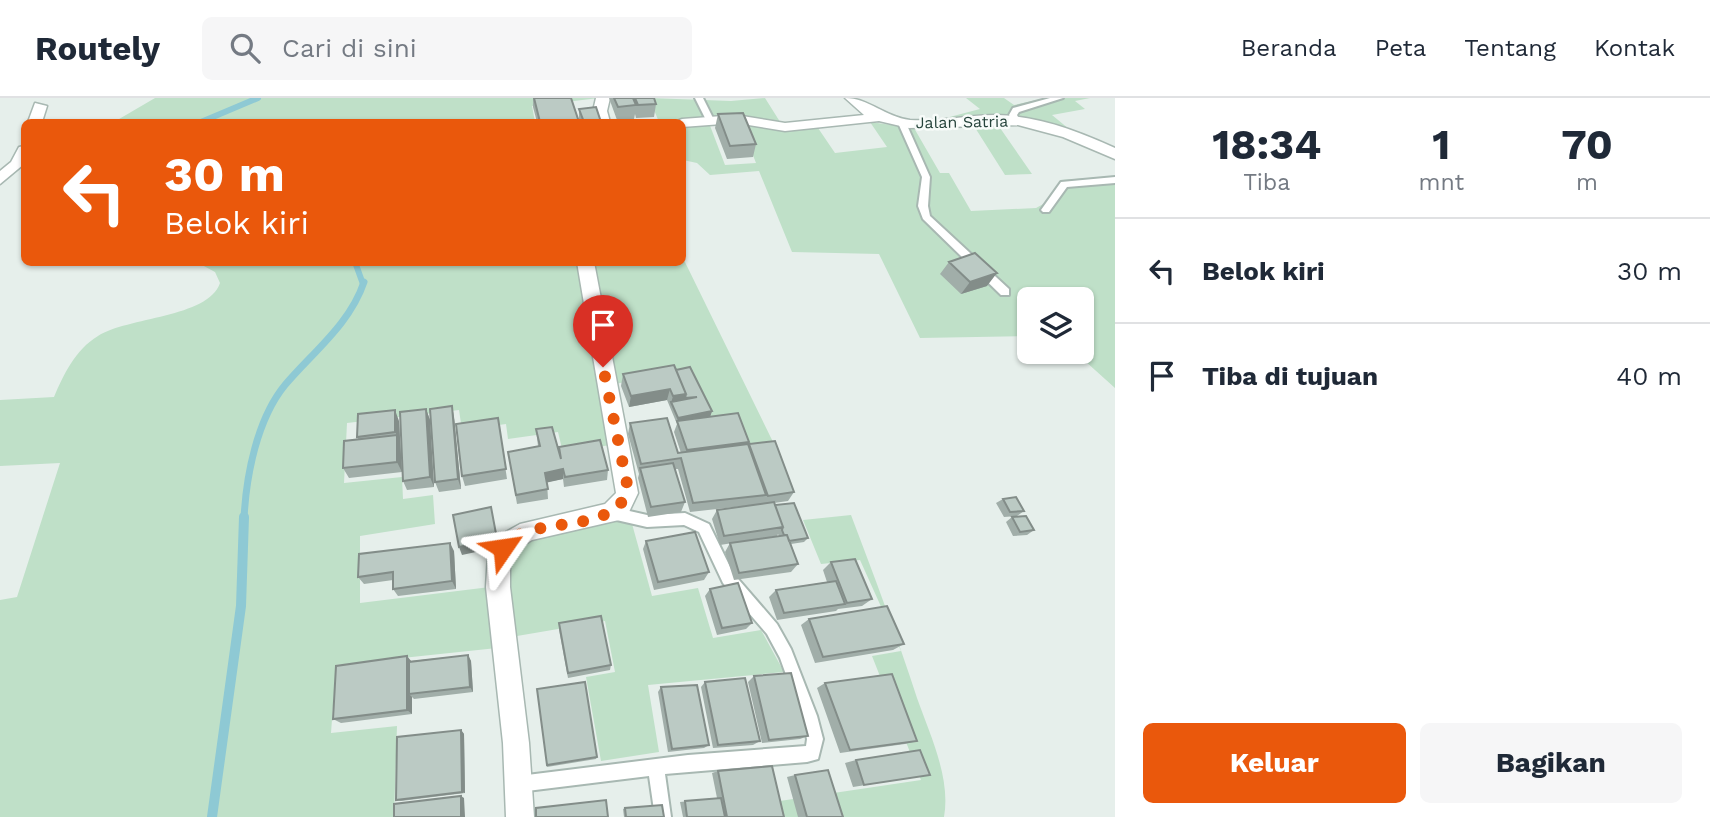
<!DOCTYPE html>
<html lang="id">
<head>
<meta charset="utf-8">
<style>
	body { margin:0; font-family:"Work Sans",sans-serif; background:#f6f6f7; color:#1f2937; height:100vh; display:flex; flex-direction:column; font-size:26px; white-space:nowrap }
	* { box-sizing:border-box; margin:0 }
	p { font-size:23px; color:#747a83 }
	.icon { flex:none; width:38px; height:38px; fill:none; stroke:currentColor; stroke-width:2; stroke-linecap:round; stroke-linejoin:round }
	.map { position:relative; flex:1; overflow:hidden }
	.sheet { display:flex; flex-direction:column; background:#fff; width:595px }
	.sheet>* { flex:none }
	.top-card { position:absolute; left:21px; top:21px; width:665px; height:147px; border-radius:10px; box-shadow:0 2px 5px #0004; background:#ea580c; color:#fff; overflow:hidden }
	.buttons { position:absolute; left:1017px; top:189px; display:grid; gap:14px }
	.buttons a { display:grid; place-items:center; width:77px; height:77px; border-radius:10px; background:#fff; box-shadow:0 2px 5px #0004; font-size:35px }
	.pin { position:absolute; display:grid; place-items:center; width:60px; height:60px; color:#fff; margin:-72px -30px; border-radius:50% 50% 50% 0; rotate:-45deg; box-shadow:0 0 7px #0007 }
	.pin .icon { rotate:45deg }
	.me { position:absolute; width:77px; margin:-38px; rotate:58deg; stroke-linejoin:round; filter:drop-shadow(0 0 5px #0008) }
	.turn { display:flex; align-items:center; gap:24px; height:147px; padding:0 28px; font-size:32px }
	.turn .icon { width:91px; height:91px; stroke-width:2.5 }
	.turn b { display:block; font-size:49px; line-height:60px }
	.eta { display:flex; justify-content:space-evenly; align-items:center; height:119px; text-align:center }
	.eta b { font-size:42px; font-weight:700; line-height:49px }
	.primary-button { display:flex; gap:14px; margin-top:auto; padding:14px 28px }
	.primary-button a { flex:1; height:80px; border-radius:10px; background:#ea580c; color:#fff; font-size:28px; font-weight:700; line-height:80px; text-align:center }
	.primary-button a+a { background:#f6f6f7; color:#1f2937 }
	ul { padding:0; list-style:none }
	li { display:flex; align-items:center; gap:21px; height:105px; padding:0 28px; border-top:2px solid #e0e1e3 }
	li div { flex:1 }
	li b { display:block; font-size:26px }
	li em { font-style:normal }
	header { display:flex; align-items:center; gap:42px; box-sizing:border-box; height:98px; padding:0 35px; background:#fff; border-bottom:2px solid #e0e1e3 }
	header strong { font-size:33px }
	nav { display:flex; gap:38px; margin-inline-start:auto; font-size:24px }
	.search { width:490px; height:63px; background:#f6f6f7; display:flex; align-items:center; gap:18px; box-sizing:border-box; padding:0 24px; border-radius:10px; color:#747a83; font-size:26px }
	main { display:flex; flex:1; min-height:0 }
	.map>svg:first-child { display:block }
</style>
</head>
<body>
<header>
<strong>Routely</strong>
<div class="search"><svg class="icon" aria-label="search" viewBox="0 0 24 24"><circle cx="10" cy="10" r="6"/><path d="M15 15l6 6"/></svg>Cari di sini</div>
<nav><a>Beranda</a><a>Peta</a><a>Tentang</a><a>Kontak</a></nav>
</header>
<main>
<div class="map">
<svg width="1115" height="719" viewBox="0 0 1115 719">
	<rect width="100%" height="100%" fill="#e6efeb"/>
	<path fill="#bfe0c8" d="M155,0H599L532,8L535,24H114Z
		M649,0L731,3L765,0L782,27L715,19L659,24Z
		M966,0H1004L1014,7L1046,0H1090L1075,3L1085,11L1052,17L1069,31L1019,19L942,21L980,11Z
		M740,24L782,32L818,30L835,55L887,49L870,24L914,30L940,75H949L971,113L1036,110L1047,104L1061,82L1115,78V290L1075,254H1082V201H1029V238L920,240L879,156L792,154L759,73L710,77L697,65L683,62V28L709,25L725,67L756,65Z
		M998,27L1032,76L1005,77L974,28Z
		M683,160L773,344L745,349L714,328L693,273L614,286L593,167L682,164Z
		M138,165H578L610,347L563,355L558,334L508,341L506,326L462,332L459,312L347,325L344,385L402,379L403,401L433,397L435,426L360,438V505L490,489L497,550L336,567L331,635L397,628L394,719H0V502L17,499L60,365L0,368V302L54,299C64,276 75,252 98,238C127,219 208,220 220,185L215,174L202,167Z
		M629,415L652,498L698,490L713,540L761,532L784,574L648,587L659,654L601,663L586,579L615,574L605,523L517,538L506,479L508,458L523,443L605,426Z
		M851,417C874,478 897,538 917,600C930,637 951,680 944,719H776L773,704L921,682L872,558L901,553L860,462L821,466L803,422Z"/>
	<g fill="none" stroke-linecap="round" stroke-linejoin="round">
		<path stroke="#8ec9d4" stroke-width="6" d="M201,24L258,0
			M355,164L363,186"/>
		<path stroke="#8ec9d4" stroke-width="7" d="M244,421C246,378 257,321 285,287C313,254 350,226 364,184"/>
		<path stroke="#8ec9d4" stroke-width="10" d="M212,719L241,508L244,419"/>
		<g stroke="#a8b8b2" stroke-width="4">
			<path id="service" d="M695,0H703L714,22L713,24H707Z
				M1050,0H1063L1019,14L1017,17L1020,23L1019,25L1012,23L1009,17L1013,10Z
				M899,23L906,25L930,79L928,108L930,118L1009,191V197H1001L923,121L918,108L922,79L898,25Z
				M1115,79V85L1067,89L1049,114H1043L1041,112L1061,84Z
				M612,409L647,417L685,415L709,426L733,475L777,526L791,551L817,618L823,641L818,661L807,664L665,676L671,719H655L649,678L519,694L513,692L511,686L513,680L519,678L688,657L806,648L807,641L801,618L780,560L767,536L723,485L699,434L684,427L647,429L612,421L607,419L606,415L607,411Z"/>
		</g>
		<g stroke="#a8b8b2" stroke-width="3">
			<path id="minor" d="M596,0H610L607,13L610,24H596L593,13Z
				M845,0C869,0 885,19 910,22C939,24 967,17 996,17C1038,18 1078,33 1115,50V61L1063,39L1018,27L909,30L879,23L785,33L736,25L682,29V24H675L682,21L736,17L785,25L864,17Z
				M35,5L47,8L42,24H28Z
				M24,48V66L0,86V73L11,64L19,49Z
				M577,164H594L638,395L629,414L619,422L532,442L520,449L510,461V489L529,645L534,719H506L503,645L486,489L488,457L504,435L520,426L605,406L616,395Z"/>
		</g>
		<use href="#service" fill="#fff" fill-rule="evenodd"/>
		<use href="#minor" fill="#fff" fill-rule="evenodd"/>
	</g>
	<path fill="#a1aea9" d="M533,0H571L579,24H537L533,9Z
		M609,0H654L656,6L654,19L636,20L635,16L634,21L617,22Z
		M579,11L601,24H579Z
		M718,16L756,46L753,59L727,61L715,30Z
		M949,164L987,188L961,196L940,176Z
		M676,272L712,313L710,319L749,344L748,348L749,346L794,394L788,403L774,405L808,440L804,444L791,446L798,466L791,474L734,482L725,454L730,445L779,438L778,436L777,438L720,447L712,421L717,412L753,407L690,414L678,371H675L685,404L681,414L648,419L638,380L639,376L628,336L630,325L678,355H681L674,334L677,326L667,302L629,309L621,288L623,276Z
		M426,311L430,322L434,389L407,392L403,383Z
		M454,319L461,391L439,394L435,384Z
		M498,320L507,381L465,388L462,378Z
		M399,323L402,374L349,380L343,370L358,341L357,339Z
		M536,331L559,352L608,372L607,382L564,389L563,381L547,384L548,401L517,406L508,354L538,348Z
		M1003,401L1024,413L1017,418L1004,419L996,405Z
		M1012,419L1034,432L1027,437L1013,438L1006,424Z
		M646,443L709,474L704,482L654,492L643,451Z
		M454,453L456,491L398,498L393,491V482L364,486L358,479Z
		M831,464L872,501L862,508L838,511L836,513L777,522L769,499L776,492L827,484L823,472Z
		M710,491L752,525L746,531L717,537L705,498Z
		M809,521L904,546L893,552L815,565L801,527Z
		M559,525L611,567L610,572L568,580L559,532Z
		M468,557L471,563L473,594L414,601L412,599V616L341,625L333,621L411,563Z
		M754,578L808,638L800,641L762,645L748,584Z
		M705,584L760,643L753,647L713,650L701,589Z
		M825,585L917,643L905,646L840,655L817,590Z
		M661,589L709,647L704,650L668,654L658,594Z
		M537,591L597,659L596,661L547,669Z
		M461,632L464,636L465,695L401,703L396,702Z
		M856,662L930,677L853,689L845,665Z
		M718,673L784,719H683L680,704L717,700L712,675Z
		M795,677L843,719H798L787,679Z
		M625,710L664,719H624L623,711Z"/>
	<path fill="#838d89" d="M997,175L987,188L961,196L970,184Z
		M670,291L667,302L629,309L631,298Z
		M686,296L683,307L671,304L670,309L673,298Z
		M452,308L454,319L461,391L458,381Z
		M426,311L430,322L434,389L430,379Z
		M395,312L399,323L402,374L397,364Z
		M712,313L710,319L677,323L676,326L678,320Z
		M563,371V381L545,385V375Z
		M497,441L499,449L462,457L459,449Z
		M450,445L454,453L456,491L452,483Z
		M468,557L471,563L473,594L470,589Z
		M407,558L412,564L409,596L412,599V616L407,612Z
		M461,632L464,636L465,695L462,694Z
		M461,698L464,700L465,719H461Z"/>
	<path fill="#bbcac4" stroke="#838d89" stroke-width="2" d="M534,0H571L579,24H540Z
		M614,0H633L636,7L618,9Z
		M635,0H654L656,6L638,7Z
		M596,9L601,24H584L579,11Z
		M743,15L756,46L730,48L718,16Z
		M975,155L997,175L970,184L949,164Z
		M674,267L686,296L673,298L670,291L631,298L623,276Z
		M690,269L712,313L678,320L671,304L697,299L685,300L686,296L676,272Z
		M452,308L458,381L435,384L430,311Z
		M426,311L430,379L403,383L400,314Z
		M395,312V334L357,339L358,316Z
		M738,315L749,344L687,352L677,323Z
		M498,320L506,371L462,378L456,326Z
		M667,320L678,355L748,346L766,397L693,405L681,360L641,366L630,325Z
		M552,329L561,361L559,349L600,342L608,372L565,379L563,371L545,375L548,391L516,397L508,354L540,348L536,331Z
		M397,337V364L343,370L344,343Z
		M775,343L794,394L768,398L749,346Z
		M673,365L685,404L651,409L640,370Z
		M1016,399L1024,413L1010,414L1003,401Z
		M774,404L783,429L724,438L717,412Z
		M794,405L808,440L789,443L787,437H784L782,432L783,429L775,407Z
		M491,409L497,441L459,449L453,417Z
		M1026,418L1034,432L1020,434L1012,419Z
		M695,434L709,474L658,484L646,443Z
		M787,437L798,466L739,475L730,445Z
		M450,445L452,483L393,491V474L358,479L359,456Z
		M855,461L872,501L847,505L831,464Z
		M836,483L845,506L784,515L776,492Z
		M738,485L752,525L722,530L710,491Z
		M887,508L904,546L823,559L809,521Z
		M601,518L611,567L568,575L559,525Z
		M468,557L470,589L409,596V564Z
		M407,558V612L333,621L336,568Z
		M791,575L808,638L769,642L754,578Z
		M892,576L917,643L850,652L825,585Z
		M745,580L760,643L718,647L705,584Z
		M585,584L597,659L547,667L537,591Z
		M697,587L709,647L672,651L661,589Z
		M461,632L462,694L396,702L397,639Z
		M920,652L930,677L864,687L856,662Z
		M772,668L784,719H727L718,673Z
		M828,672L843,719H807L795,677Z
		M461,698V719H394V706Z
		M721,700L725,719H687L685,703Z
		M606,702L608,719H536V710Z
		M662,707L664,719H626L625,710Z"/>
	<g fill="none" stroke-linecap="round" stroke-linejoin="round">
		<path stroke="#ea580c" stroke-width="12" stroke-dasharray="0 21.6" d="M503,450C510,444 516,437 526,434C556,423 628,429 627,386L603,269"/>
	</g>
	<g text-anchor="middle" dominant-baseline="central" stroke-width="5" stroke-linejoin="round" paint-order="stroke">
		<g font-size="16" fill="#24423a" stroke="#f7fbf9">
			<text transform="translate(962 24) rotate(-1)">Jalan Satria</text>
		</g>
	</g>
</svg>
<div class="buttons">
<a><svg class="icon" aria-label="layers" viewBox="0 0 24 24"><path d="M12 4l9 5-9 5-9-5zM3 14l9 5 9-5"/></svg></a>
</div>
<div class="pin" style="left:603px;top:269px;background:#d93025"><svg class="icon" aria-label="arrive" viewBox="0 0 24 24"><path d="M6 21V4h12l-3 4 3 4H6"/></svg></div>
<svg class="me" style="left:503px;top:450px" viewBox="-20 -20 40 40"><path d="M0-17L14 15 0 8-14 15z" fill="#ea580c" stroke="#fff" stroke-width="4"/></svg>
<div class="top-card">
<div class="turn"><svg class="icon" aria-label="left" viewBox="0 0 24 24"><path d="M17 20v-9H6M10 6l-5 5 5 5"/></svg><div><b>30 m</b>Belok kiri</div></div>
</div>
</div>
<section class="sheet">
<div class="eta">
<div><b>18:34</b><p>Tiba</p></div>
<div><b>1</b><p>mnt</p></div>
<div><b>70</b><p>m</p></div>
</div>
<ul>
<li><svg class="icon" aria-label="left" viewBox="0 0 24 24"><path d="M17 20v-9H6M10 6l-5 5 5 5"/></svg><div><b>Belok kiri</b></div><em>30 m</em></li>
<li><svg class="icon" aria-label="arrive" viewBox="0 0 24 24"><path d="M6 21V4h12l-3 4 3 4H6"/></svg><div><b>Tiba di tujuan</b></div><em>40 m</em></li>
</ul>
<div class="primary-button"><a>Keluar</a><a>Bagikan</a></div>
</section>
</main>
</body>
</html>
